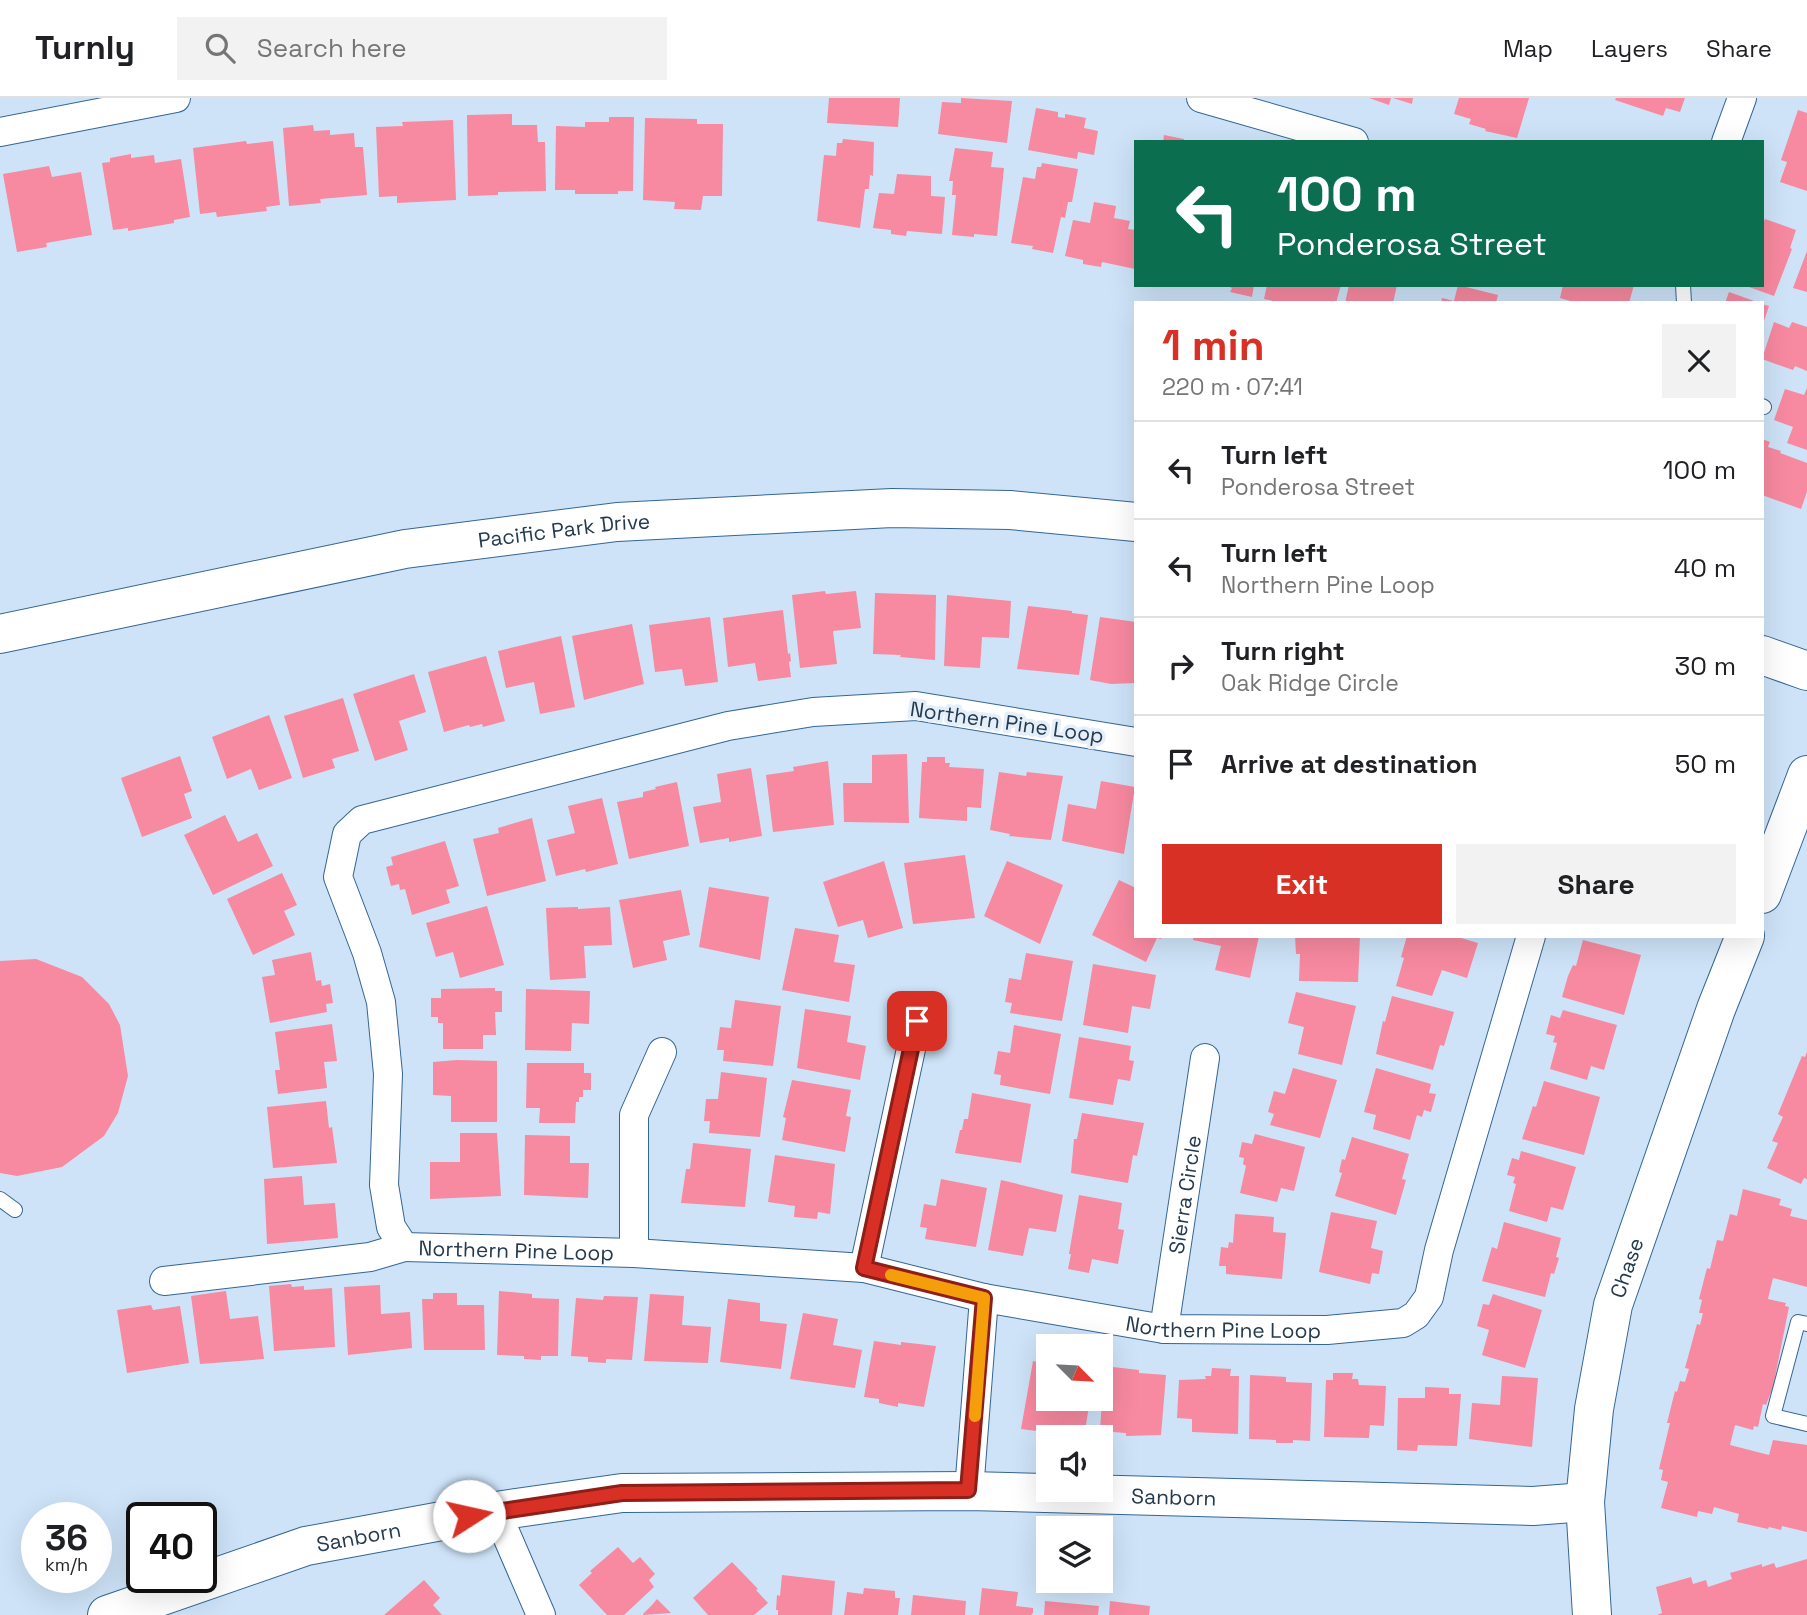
<!DOCTYPE html>
<html lang="en">
<head>
<meta charset="utf-8">
<style>
	body { margin:0; font-family:"Space Grotesk",sans-serif; background:#f2f2f2; color:#202124; height:100vh; display:flex; flex-direction:column; font-size:26px; white-space:nowrap }
	* { box-sizing:border-box; margin:0 }
	p { font-size:23px; color:#757577 }
	.icon { flex:none; width:38px; height:38px; fill:none; stroke:currentColor; stroke-width:2; stroke-linecap:round; stroke-linejoin:round }
	.map { position:relative; flex:1; overflow:hidden }
	.side { position:absolute; left:1134px; top:203px; width:630px; height:637px; display:flex; flex-direction:column; background:#fff; border-radius:0px; box-shadow:0 7px 28px #0002 }
	.side>* { flex:none }
	.hud { position:absolute; left:1134px; top:42px; width:630px; height:147px; border-radius:0px; box-shadow:0 7px 28px #0002; background:#0b6e4f; color:#fff; overflow:hidden }
	.needle { width:46px; rotate:114deg }
	.tools { position:absolute; left:1036px; top:1236px; display:grid; gap:14px }
	.tools a { display:grid; place-items:center; width:77px; height:77px; border-radius:0px; background:#fff; box-shadow:0 7px 28px #0002; font-size:35px }
	.speed { position:absolute; left:21px; top:1404px; display:flex; gap:14px; font-size:35px; font-weight:700; text-align:center }
	.speed>* { display:grid; place-content:center; width:91px; height:91px; border-radius:50%; background:#fff; box-shadow:0 7px 28px #0002; line-height:1 }
	.speed small { font-size:18px; font-weight:400 }
	.speed .limit { border:4px solid #111; border-radius:10px; background:#fff; color:#111 }
	.pin { position:absolute; display:grid; place-items:center; width:60px; height:60px; color:#fff; margin:-30px; border-radius:14px; box-shadow:0 4px 10px #0006 }
	.me { position:absolute; width:77px; margin:-38px; rotate:80deg; stroke-linejoin:round; filter:drop-shadow(0 0 5px #0008) }
	.turn { display:flex; align-items:center; gap:24px; height:147px; padding:0 28px; font-size:32px }
	.turn .icon { width:91px; height:91px; stroke-width:2.5 }
	.turn b { display:block; font-size:49px; line-height:60px }
	.round { display:grid; place-items:center; flex:none; width:74px; height:74px; border-radius:0px; background:#f2f2f2 }
	.head { display:flex; align-items:center; justify-content:space-between; height:119px; padding:0 28px }
	h1 { font-size:42px; font-weight:700; line-height:52px; color:#d93025 }
	.primary-button { display:flex; gap:14px; margin-top:auto; padding:14px 28px }
	.primary-button a { flex:1; height:80px; border-radius:0px; background:#d93025; color:#fff; font-size:28px; font-weight:700; line-height:80px; text-align:center }
	.primary-button a+a { background:#f2f2f2; color:#202124 }
	ul { padding:0; list-style:none }
	li { display:flex; align-items:center; gap:21px; height:98px; padding:0 28px; border-top:2px solid #e0e0e0 }
	li div { flex:1 }
	li b { display:block; font-size:26px }
	li em { font-style:normal }
	header { display:flex; align-items:center; gap:42px; box-sizing:border-box; height:98px; padding:0 35px; background:#fff; border-bottom:2px solid #e0e0e0 }
	header strong { font-size:33px }
	nav { display:flex; gap:38px; margin-inline-start:auto; font-size:24px }
	.search { width:490px; height:63px; background:#f2f2f2; display:flex; align-items:center; gap:18px; box-sizing:border-box; padding:0 24px; border-radius:0px; color:#757577; font-size:26px }
	.map>svg:first-child { display:block }
</style>
</head>
<body>
<header>
<strong>Turnly</strong>
<div class="search"><svg class="icon" aria-label="search" viewBox="0 0 24 24"><circle cx="10" cy="10" r="6"/><path d="M15 15l6 6"/></svg>Search here</div>
<nav><a>Map</a><a>Layers</a><a>Share</a></nav>
</header>
<div class="map">
<svg width="1807" height="1517" viewBox="0 0 1807 1517">
	<rect width="100%" height="100%" fill="#cee3f8"/>
	<path fill="#f789a0" d="M829,0H900L898,29L827,25Z
		M961,0L1012,3L1007,45L938,36L942,4L961,5Z
		M1369,0H1391L1389,7Z
		M1393,0H1413L1412,6Z
		M1459,0H1529L1517,40L1485,33L1486,31L1469,26L1471,21L1454,16Z
		M1616,0H1685L1680,14L1666,10L1663,18L1615,2Z
		M1036,10L1058,14V19L1065,20V16L1086,20L1084,30L1098,33L1094,57L1078,54L1077,61L1028,52Z
		M1798,12L1807,15V93L1780,84L1787,64L1781,62Z
		M512,16V27H537L538,44H545L546,93L498,94V97L468,98L467,17Z
		M609,19H634L633,93H618V96H575V92H555L556,28L585,29V24H609Z
		M645,20L697,21V26H723L722,98H703L701,112L674,111L675,104L643,102Z
		M453,22L456,102L397,105V98L379,99L376,29L403,28L402,24Z
		M313,27L314,33L330,32V37L354,35L355,49H363L367,97L320,101L321,105L289,108L283,30Z
		M1164,37L1184,41V44H1163Z
		M843,41L874,44L873,78L870,77L869,91H865L860,130L817,123L824,57L836,58L837,45H842Z
		M246,43L247,46L273,43L280,107L266,109L267,113L217,119L216,114L200,116L193,50Z
		M955,50L993,54L991,69L1004,70L997,138L974,136V139L952,137L956,97H952L953,83H949Z
		M131,56V60L154,57L155,65L181,61L190,119L174,122V125L128,133V130L113,132L102,65L110,64V60Z
		M1042,65L1078,71L1072,104H1068L1065,120L1061,119L1053,155L1032,151L1033,148L1011,145L1023,79L1035,81L1037,69H1041Z
		M49,68L52,79L81,74L92,137L46,145L47,149L17,154L3,76Z
		M897,76L931,78V98L945,99L942,136L907,133L906,138L891,136V132L873,130L879,95L894,96Z
		M1094,104L1116,108L1114,120L1130,123L1128,131L1136,132L1135,171L1102,164L1101,169L1083,166V162L1065,158L1073,122L1090,125Z
		M1765,121L1796,132L1790,150L1792,151L1774,198L1746,188L1762,187V128Z
		M1807,153V194L1793,190Z
		M1225,187H1254L1252,199L1230,194L1232,190Z
		M1267,187H1341L1336,205H1282L1264,201Z
		M1349,187H1397L1393,205H1345Z
		M1458,187L1498,197L1496,205H1441L1442,200L1454,203Z
		M1563,187H1634L1629,205H1577L1560,200Z
		M1729,194L1757,204V205H1725Z
		M1762,206L1769,208L1763,226H1762Z
		M1774,224L1789,230L1792,224L1807,229V273L1795,268L1793,272L1762,261Z
		M1807,290V352L1787,345L1793,329L1774,322L1785,291L1804,297Z
		M1762,341L1770,344L1768,349L1781,353L1780,355L1807,365V394L1801,411L1762,397Z
		M825,493L826,496L856,493L861,530L833,533L837,566L800,570L792,497Z
		M875,495L936,497L935,562L900,559L901,557L873,556Z
		M947,497L1011,503L1009,540L982,539L980,570L944,568Z
		M1028,508L1072,513V515L1088,517L1079,577L1017,571Z
		M783,512L788,556L790,555L791,563L789,564L791,579L758,583L755,565L728,569L723,520Z
		M710,519L718,584L685,588L682,571L655,574L649,527Z
		M1100,519L1136,524V585L1111,586L1090,582Z
		M632,526L644,586L584,602L572,538Z
		M561,538L575,609L540,616L534,584L506,590L498,553Z
		M486,558L505,623L483,629L482,626L470,629L469,627L444,634L428,574Z
		M414,576L426,614L399,623L408,652L375,663L353,596Z
		M343,600L359,653L332,661L335,670L303,680L284,618Z
		M269,617L292,680L259,692L251,671L227,681L212,639Z
		M907,656L909,725L844,724L843,685H872V657Z
		M180,658L192,693L184,696L192,720L142,739L121,680Z
		M927,659H945V665H950L949,669L984,671L981,710L967,709V723L919,720L922,664H927Z
		M828,663L834,727L773,734L766,677L794,673L793,669Z
		M751,670L762,738L729,744V740L700,745L693,709L721,704L717,676Z
		M999,674L1026,678L1027,674L1063,678L1051,742L1009,738L1010,736L990,732Z
		M1101,683L1135,689L1124,756L1062,743L1068,706L1096,711Z
		M677,684L689,748L629,761L617,704L643,699V694L656,691L655,689Z
		M602,700L618,766L586,774L585,771L556,778L547,742L575,735L568,708Z
		M225,717L238,744L257,735L273,768L213,797L184,737Z
		M532,720L546,783L487,798L473,741L499,735L498,730Z
		M445,743L459,788L446,792L450,805L412,817L405,791L400,792L399,786L391,788L386,769L393,767L391,759Z
		M965,757L975,820L913,826L904,765Z
		M884,763L903,830L868,840L863,822L838,829L823,784Z
		M1007,763L1063,787L1040,846L984,818Z
		M282,775L297,807L284,813L295,837L253,857L227,801Z
		M1119,782L1136,790V838H1162L1161,841L1157,840L1146,864L1092,837Z
		M709,789L769,799L760,862L699,849Z
		M681,792L690,837L663,843L667,862L633,870L619,802Z
		M487,808L504,867L460,880L453,854L436,859L426,825Z
		M578,809V811L610,809L612,847L584,848L586,880L550,882L546,810Z
		M795,830L839,837L834,864L855,867L849,904L782,892Z
		M1194,838H1259L1250,880L1215,872L1221,848L1193,842Z
		M1295,838H1360L1358,884L1299,883L1300,856H1296Z
		M1407,838H1454L1478,845L1467,880L1442,872L1432,898L1396,888L1404,860L1401,859Z
		M1583,842L1641,857L1624,917L1562,899L1568,878L1573,867L1576,868Z
		M311,854L316,883L321,882L322,888L330,886L333,905L326,906L327,914L270,925L262,879L275,877L272,862Z
		M1026,855L1073,863L1062,923L1010,915L1012,905L1005,904L1009,880L1021,882Z
		M36,861L82,879L109,906L120,927L128,978L118,1015L104,1038L62,1069L17,1078L0,1075V863Z
		M1093,866L1156,877L1150,911L1132,908L1128,935L1083,927Z
		M495,890V893H502V914H495L496,937H483V951H443V925H438V919H431V900H441V891Z
		M526,891L590,893L589,926L572,925L571,953L525,952Z
		M1296,894L1356,908L1342,967L1298,956L1304,929L1288,925Z
		M1392,898L1454,914L1444,948L1440,947L1433,972L1376,956L1383,923L1385,924Z
		M735,902L781,908L773,968L723,963L724,952H717L720,929L731,930Z
		M805,911L851,918L847,944L866,948L860,982L797,970Z
		M1563,912L1617,927L1604,972L1591,968L1587,982L1550,971L1557,945L1553,944L1555,938L1546,936L1551,917L1560,920Z
		M332,926L337,963L324,964L327,990L278,996L275,972H280L275,934Z
		M1014,927L1061,936L1050,996L1000,987L1001,977L994,976L998,953L1010,955Z
		M1079,939L1131,948L1129,962L1134,963L1130,983L1118,981L1113,1007L1069,1000Z
		M1807,954V1081L1804,1080L1801,1086L1767,1070L1778,1045L1772,1043L1783,1019L1778,1016L1802,958L1805,959Z
		M457,962L497,963V1024H451V998L433,997V964Z
		M527,965H584V975H591V992H583V999H579V1004H576L575,1025H539L540,1010H526Z
		M1293,970L1337,982L1320,1040L1270,1027L1274,1016L1268,1014L1274,993L1285,996Z
		M1376,970L1431,986L1429,995L1436,996L1431,1014L1424,1012L1422,1019L1417,1017L1410,1042L1373,1031L1376,1017L1364,1014Z
		M721,974L767,980L760,1039L709,1035L710,1023H704L706,1001H718Z
		M792,982L851,992L846,1018L851,1019L845,1054L782,1042L786,1020L783,1019Z
		M1544,983L1600,999L1584,1057L1522,1041L1533,1008L1536,1009Z
		M972,995L1031,1006L1021,1065L955,1055L960,1032H962L964,1021H968Z
		M326,1003L329,1030L332,1029L337,1065L273,1070L267,1009Z
		M1082,1015L1144,1025L1137,1058L1133,1057L1128,1085L1071,1075L1074,1041H1077Z
		M460,1035H497L501,1098L430,1101V1064H460Z
		M1255,1036L1305,1049L1294,1093L1281,1090L1277,1104L1240,1095L1246,1068L1243,1066L1244,1060L1239,1059L1242,1044L1252,1046Z
		M525,1037L570,1038V1065H589L588,1100L524,1097Z
		M1352,1039L1409,1056L1402,1081L1406,1082L1396,1117L1335,1098L1342,1075L1339,1074L1342,1061L1345,1062Z
		M693,1045L751,1051L745,1109L681,1105L686,1071H690Z
		M1521,1053L1576,1069L1563,1112L1551,1109L1547,1124L1509,1113L1516,1086L1513,1085L1515,1079L1507,1077L1512,1060L1519,1062Z
		M775,1057L835,1066L830,1116L818,1114L817,1121L794,1119L795,1108L768,1104Z
		M302,1078L304,1107L335,1105L338,1140L267,1146L264,1081Z
		M941,1081L987,1090L976,1149L925,1141L927,1130L920,1129L924,1106L936,1108Z
		M1001,1082L1063,1097L1056,1134L1029,1130L1023,1158L988,1152Z
		M1743,1091L1781,1101L1779,1107L1792,1111L1790,1118L1807,1122V1189L1773,1180L1768,1201L1786,1205L1785,1208L1789,1209L1773,1289L1766,1307L1763,1306L1758,1329L1754,1328L1753,1332L1735,1327L1730,1347L1769,1357L1773,1342L1807,1347V1434L1782,1428L1781,1432L1769,1429L1768,1431L1737,1424L1739,1416L1714,1409L1712,1416L1698,1413L1697,1419L1661,1410L1668,1384L1661,1382L1663,1372L1659,1371L1670,1325H1667L1675,1293L1677,1294L1680,1283L1685,1284L1689,1271L1685,1270L1697,1226L1700,1227L1703,1215H1699L1702,1202L1699,1201L1707,1170L1710,1171L1717,1142L1723,1143L1730,1116L1737,1118Z
		M1079,1097L1122,1105L1118,1131L1124,1132L1118,1166L1092,1161L1089,1175L1068,1171L1071,1156H1069Z
		M1331,1114L1377,1123L1371,1150L1383,1153L1379,1176L1372,1175L1370,1186L1319,1174Z
		M1235,1116L1274,1119L1273,1134L1286,1135L1282,1181L1226,1176V1168H1219L1221,1149L1228,1150L1229,1144L1233,1145Z
		M1504,1124L1561,1140L1556,1159L1559,1160L1554,1176L1551,1175L1545,1199L1482,1183L1492,1149L1497,1151Z
		M291,1186L292,1189L304,1188V1192L332,1190L335,1249L274,1253L269,1188Z
		M380,1187L381,1216L410,1214L412,1250L348,1257L344,1189Z
		M226,1193L230,1221L258,1218L264,1261L200,1266L191,1198Z
		M499,1193L532,1196V1200L559,1201L558,1258H541V1262L524,1261V1258L497,1257Z
		M433,1195H457V1207H484L485,1252H424L422,1201H433Z
		M650,1196L684,1198L682,1227L711,1229L708,1265L644,1263Z
		M1493,1196L1542,1212L1525,1270L1482,1257L1489,1232L1477,1228L1483,1206L1489,1207Z
		M604,1198L638,1199L632,1262L606,1261V1265L588,1264V1259L571,1258L576,1200L603,1202Z
		M728,1201L760,1205V1223L787,1226L781,1271L720,1264Z
		M151,1207L153,1212L180,1208L189,1265L127,1275L117,1212Z
		M803,1215L838,1221L833,1247L862,1252L855,1290L790,1281Z
		M874,1243L901,1247V1244L936,1248L924,1309L898,1305V1309L879,1305V1301L864,1299Z
		M1033,1263L1048,1266V1300L1090,1302L1084,1339L1021,1331Z
		M1104,1268L1139,1272V1275L1166,1277L1161,1337L1126,1338V1335L1100,1333Z
		M1212,1270L1231,1271L1230,1278H1239L1238,1336L1192,1334V1321L1177,1320L1179,1282L1206,1281L1205,1278H1211Z
		M1333,1275H1353L1352,1281H1358L1359,1287L1386,1288L1384,1328L1370,1327L1369,1340L1324,1339L1326,1282H1333Z
		M1250,1277L1286,1279V1284L1312,1285L1310,1343L1293,1342V1345H1276V1342L1249,1341Z
		M1502,1278L1538,1280L1532,1349L1469,1341L1472,1305L1500,1307Z
		M1425,1289L1449,1290V1296H1461L1457,1348L1418,1347L1417,1353L1397,1352L1398,1300H1425Z
		M618,1449L633,1465L640,1459L655,1476L649,1482L654,1489L624,1517H607L579,1487L592,1475L590,1473Z
		M1807,1461V1517H1657L1662,1515L1656,1489L1691,1479L1693,1486L1706,1482L1708,1489L1732,1481L1730,1475L1762,1466V1469L1774,1465L1776,1470Z
		M732,1464L758,1491L756,1492L768,1505L754,1517H708L693,1500Z
		M782,1477L835,1483L832,1517H778V1512H776L777,1497L780,1498Z
		M424,1482L440,1500L433,1507L442,1517H384Z
		M864,1490L895,1493V1500H900L898,1517H844L847,1494L863,1496Z
		M982,1490L1018,1494L1016,1508L1033,1510V1515L1031,1517H979Z
		M913,1497L966,1503L965,1517H911Z
		M657,1501L671,1515L642,1517L652,1507Z
		M1045,1503L1099,1508L1098,1517H1044Z
		M1110,1503L1150,1508L1149,1517H1109Z"/>
	<g fill="none" stroke-linecap="round" stroke-linejoin="round">
		<g stroke="#346693" stroke-width="16">
			<path id="lane" d="M1683,187L1684,205
				M1762,308L1764,309
				M0,1101L15,1112
				M1807,1226L1798,1224L1773,1318L1807,1326"/>
		</g>
		<g stroke="#346693" stroke-width="30">
			<g id="street">
				<path d="M1201,0L1354,44"/>
				<path d="M0,34L176,0"/>
				<path d="M1726,44L1742,0"/>
				<path id="s1" d="M1136,644L916,608L813,614L728,628L362,722L347,736L338,779L367,855L381,904L388,976L384,1087L391,1129L404,1149L634,1155L864,1170L984,1200L1164,1231L1327,1232L1403,1225L1416,1217L1429,1199L1439,1152L1531,838"/>
				<path d="M634,1155V1017L662,954"/>
				<path d="M864,1170L917,923"/>
				<path d="M164,1183L370,1159L404,1149"/>
				<path id="s2" d="M1164,1231L1205,960"/>
				<path d="M969,1393L984,1200"/>
				<path d="M496,1413L541,1517"/>
			</g>
		</g>
		<g stroke="#346693" stroke-width="40">
			<g id="secondary">
				<path id="s3" d="M0,536L405,451L617,424L892,410L1010,412L1136,424"/>
				<path d="M1762,557L1807,573"/>
				<path d="M1762,796L1807,677"/>
				<path id="s4" d="M107,1517L306,1448L496,1413L622,1395L969,1393L1533,1408L1585,1404"/>
				<path id="s5" d="M1592,1517L1585,1404L1594,1311L1613,1207L1716,911L1745,838"/>
			</g>
		</g>
		<use href="#lane" stroke="#fff" stroke-width="14"/>
		<use href="#street" stroke="#fff" stroke-width="28"/>
		<use href="#secondary" stroke="#fff" stroke-width="38"/>
	</g>
	<g fill="none" stroke-linecap="round" stroke-linejoin="round">
		<g stroke="#8d1f18" stroke-width="18">
			<path id="route" d="M469,1418L622,1395L968,1392L984,1200L864,1170L917,923"/>
		</g>
		<use href="#route" stroke="#d93025" stroke-width="12"/>
		<path stroke="#f59e0b" stroke-width="12" d="M891,1177L984,1200L975,1318"/>
	</g>
	<g text-anchor="middle" dominant-baseline="central" stroke-width="7" stroke-linejoin="round" paint-order="stroke">
		<g font-size="21" fill="#243a4e" stroke="#e4effa">
			<text stroke="none"><textPath href="#s3" startOffset="574">Pacific Park Drive</textPath></text>
			<text transform="translate(1007 624) rotate(8)">Northern Pine Loop</text>
			<text stroke="none"><textPath href="#s2" startOffset="136">Sierra Circle</textPath></text>
			<text stroke="none"><textPath href="#s1" startOffset="1349">Northern Pine Loop</textPath></text>
			<text stroke="none"><textPath href="#s5" startOffset="352">Chase</textPath></text>
			<text stroke="none"><textPath href="#s1" startOffset="2063">Northern Pine Loop</textPath></text>
			<text stroke="none"><textPath href="#s4" startOffset="1083">Sanborn</textPath></text>
			<text stroke="none"><textPath href="#s4" startOffset="264">Sanborn</textPath></text>
		</g>
	</g>
</svg>
<div class="tools">
<a><svg class="needle" viewBox="-14 -14 28 28"><path d="M0-13l5 13h-10z" fill="#e53935"/><path d="M0 13l5-13h-10z" fill="#757577"/></svg></a>
<a><svg class="icon" aria-label="sound" viewBox="0 0 24 24"><path d="M4 9h4l5-4v14l-5-4H4zM17 9q2 3 0 6"/></svg></a>
<a><svg class="icon" aria-label="layers" viewBox="0 0 24 24"><path d="M12 4l9 5-9 5-9-5zM3 14l9 5 9-5"/></svg></a>
</div>
<div class="speed"><div>36<small>km/h</small></div><div class="limit">40</div></div>
<div class="pin" style="left:917px;top:923px;background:#d93025"><svg class="icon" aria-label="arrive" viewBox="0 0 24 24"><path d="M6 21V4h12l-3 4 3 4H6"/></svg></div>
<svg class="me" style="left:469px;top:1418px" viewBox="-20 -20 40 40"><circle r="19" fill="#fff"/><path d="M0-13L10 11 0 6-10 11z" fill="#d93025"/></svg>
<div class="hud">
<div class="turn"><svg class="icon" aria-label="left" viewBox="0 0 24 24"><path d="M17 20v-9H6M10 6l-5 5 5 5"/></svg><div><b>100 m</b>Ponderosa Street</div></div>
</div>
<section class="side">
<div class="head"><div><h1>1 min</h1><p>220 m · 07:41</p></div><a class="round"><svg class="icon" aria-label="close" viewBox="0 0 24 24"><path d="M6 6l12 12M18 6L6 18"/></svg></a></div>
<ul>
<li><svg class="icon" aria-label="left" viewBox="0 0 24 24"><path d="M17 20v-9H6M10 6l-5 5 5 5"/></svg><div><b>Turn left</b><p>Ponderosa Street</p></div><em>100 m</em></li>
<li><svg class="icon" aria-label="left" viewBox="0 0 24 24"><path d="M17 20v-9H6M10 6l-5 5 5 5"/></svg><div><b>Turn left</b><p>Northern Pine Loop</p></div><em>40 m</em></li>
<li><svg class="icon" aria-label="right" viewBox="0 0 24 24"><path d="M7 20v-9h11M14 6l5 5-5 5"/></svg><div><b>Turn right</b><p>Oak Ridge Circle</p></div><em>30 m</em></li>
<li><svg class="icon" aria-label="arrive" viewBox="0 0 24 24"><path d="M6 21V4h12l-3 4 3 4H6"/></svg><div><b>Arrive at destination</b></div><em>50 m</em></li>
</ul>
<div class="primary-button"><a>Exit</a><a>Share</a></div>
</section>
</div>
</body>
</html>
